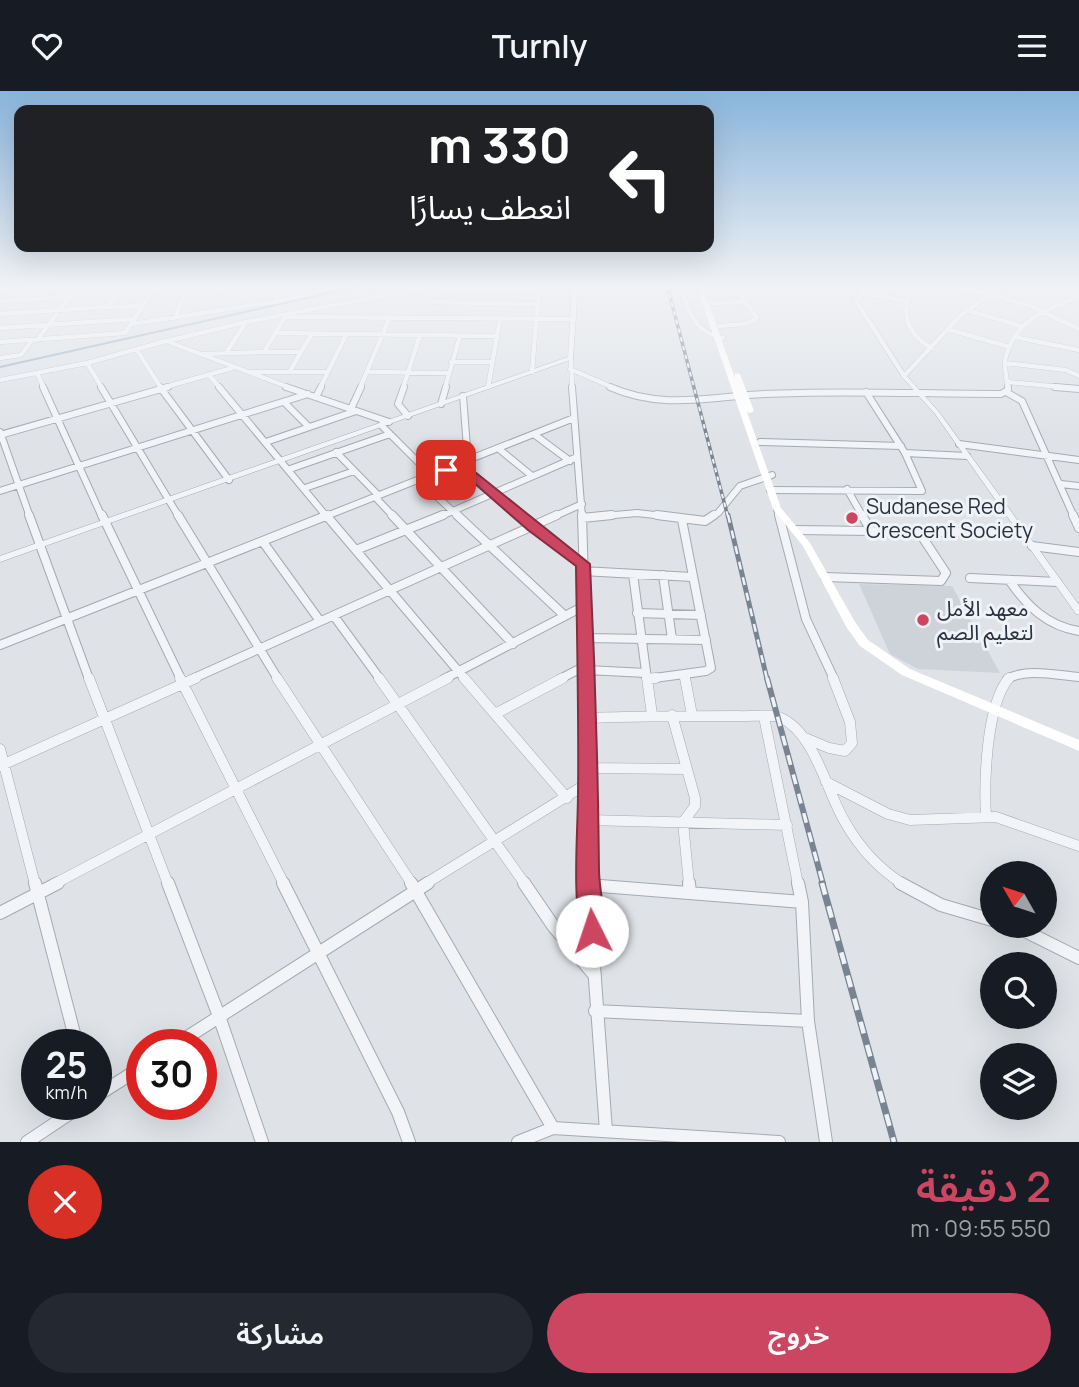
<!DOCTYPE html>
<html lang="ar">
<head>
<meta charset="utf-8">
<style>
	body { margin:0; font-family:Manrope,"Noto Sans Arabic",sans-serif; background:#242831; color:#f1f3f6; direction:rtl; height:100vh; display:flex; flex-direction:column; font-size:26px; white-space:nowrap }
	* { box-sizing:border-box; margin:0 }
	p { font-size:23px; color:#9ea1a6 }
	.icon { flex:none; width:38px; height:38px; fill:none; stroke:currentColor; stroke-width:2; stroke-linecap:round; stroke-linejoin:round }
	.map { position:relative; height:1051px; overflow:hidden; direction:ltr }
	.details { display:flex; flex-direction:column; background:#171b24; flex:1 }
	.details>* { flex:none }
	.hud { position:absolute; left:14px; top:14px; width:700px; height:147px; border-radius:14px; box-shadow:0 7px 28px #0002; direction:rtl; background:#202124; color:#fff; overflow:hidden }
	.needle { width:46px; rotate:309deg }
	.fabs { position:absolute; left:980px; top:770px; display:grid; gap:14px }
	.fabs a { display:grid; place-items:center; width:77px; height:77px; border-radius:50%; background:#171b24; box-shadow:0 7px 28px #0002; font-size:35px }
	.speed { position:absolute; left:21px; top:938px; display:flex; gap:14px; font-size:35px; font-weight:700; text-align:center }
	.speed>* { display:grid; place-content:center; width:91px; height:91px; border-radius:50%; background:#171b24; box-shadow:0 7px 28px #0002; line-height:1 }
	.speed small { font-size:18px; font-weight:400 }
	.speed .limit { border:10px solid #d22; background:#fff; color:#111 }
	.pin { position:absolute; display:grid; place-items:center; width:60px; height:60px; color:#fff; margin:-30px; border-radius:14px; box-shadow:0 4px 10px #0006 }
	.me { position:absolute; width:77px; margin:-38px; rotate:356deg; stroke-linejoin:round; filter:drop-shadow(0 0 5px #0008) }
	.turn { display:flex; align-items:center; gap:24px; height:147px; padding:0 28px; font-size:32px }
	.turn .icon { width:91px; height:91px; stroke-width:2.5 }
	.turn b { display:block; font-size:49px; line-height:60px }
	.round { display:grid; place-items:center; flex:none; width:74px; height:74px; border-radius:37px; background:#242831 }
	.head { display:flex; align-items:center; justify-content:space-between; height:119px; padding:0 28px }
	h1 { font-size:42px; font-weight:600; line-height:52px; color:#cc4661 }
	.cta { display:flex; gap:14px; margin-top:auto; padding:14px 28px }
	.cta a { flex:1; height:80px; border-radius:42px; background:#cc4661; color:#fff; font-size:28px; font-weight:600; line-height:80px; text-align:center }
	.cta a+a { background:#242831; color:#f1f3f6 }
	header { display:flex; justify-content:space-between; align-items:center; height:91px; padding:0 28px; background:#171b24; font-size:32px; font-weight:600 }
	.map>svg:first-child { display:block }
</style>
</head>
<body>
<header><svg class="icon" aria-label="menu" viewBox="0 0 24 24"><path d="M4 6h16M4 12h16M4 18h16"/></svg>Turnly<svg class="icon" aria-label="heart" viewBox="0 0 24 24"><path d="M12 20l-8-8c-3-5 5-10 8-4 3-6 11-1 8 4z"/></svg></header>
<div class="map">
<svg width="1079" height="1051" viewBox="0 0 1079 1051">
	<rect width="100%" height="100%" fill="#dfe3e8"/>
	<path fill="#ced3da" d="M859,493L952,495L1000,582L918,578L890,563Z"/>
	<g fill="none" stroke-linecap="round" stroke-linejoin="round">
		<path stroke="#9bb3c8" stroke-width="2" d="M0,276L365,194"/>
		<g stroke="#a4aab2" stroke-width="5">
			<path id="minor-far4" d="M124,194L106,216L143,215
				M270,194L279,210
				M680,194C688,220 694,241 723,247
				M693,194L733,195
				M912,194C901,221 905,241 931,257
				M952,194L1028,214L1079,238
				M1043,194L1076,206
				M1076,194L1079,195
				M539,197H575
				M437,198L538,200
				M214,199L234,194
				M862,202L905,210
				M0,203L7,196
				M0,210L70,206
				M432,211L537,213
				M710,212L746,211
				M966,219L1021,235
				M0,223L106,216
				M285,226L574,228
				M175,227L188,194
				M132,233L279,210L343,194
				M719,235L746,233L757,227L733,194
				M0,237L135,228
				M950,239L1010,256
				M276,242L496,245
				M1015,246L1079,259
				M37,249L79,194
				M167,250L246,231L438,194
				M0,251L125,242L156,194
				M137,259L161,297
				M264,261H301L312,243
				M226,262L246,231
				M202,263L264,261L286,224
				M0,267L21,264L32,249
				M571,267L572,297
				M451,271H492
				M87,272L102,297
				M1005,272L1066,279L1079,285
				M570,278L614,297
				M290,280L301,261
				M251,281H328
				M368,281L448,282
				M532,281L539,196
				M37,282L44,297
				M209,284L220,297
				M904,285L960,225L1002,194
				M0,289L87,272L166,250L291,297
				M1008,291L1072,297
				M488,296L500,228
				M162,297L232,277
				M320,297L346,244
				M360,297L390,226
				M403,297L420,244
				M445,297L460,245
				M1008,297C1007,288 1003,274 1006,265C1016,228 1047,218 1079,206"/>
		</g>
		<g stroke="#a4aab2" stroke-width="8">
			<path id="minor-far3" d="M43,296L102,426
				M101,296L179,426
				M160,296L229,389
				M219,296L327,426
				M286,296L389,331
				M404,296L398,313L408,325
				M572,296L582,426
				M610,296C662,319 709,306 764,303C842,299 922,303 1001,303L1008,299V296
				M1055,296L1079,298
				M1006,301L1022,310L1074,426
				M463,305L468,370
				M316,306L321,296
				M284,311L309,336
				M441,313L446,296
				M351,318L361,296
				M381,334L431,384
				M0,341L30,426
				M0,344L168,296
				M535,344L570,370
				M266,351L356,320
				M760,351L901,355
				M959,353L1079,369
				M499,358L532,385
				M336,361L379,405
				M905,362L967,365
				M460,373L521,426
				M290,378L390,343
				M419,389L459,426
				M1061,393L1079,395
				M305,397L354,380
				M847,398L863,426
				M770,399L922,400L905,362L866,301
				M0,400L308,303
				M376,407L394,426
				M777,418L779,426
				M324,426L574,327
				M439,426L577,366
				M553,426L582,413
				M592,426L637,422L672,426
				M711,426L718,422L740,395L772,384"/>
		</g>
		<g stroke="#a4aab2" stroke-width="10">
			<path id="minor-far2" d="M29,424L89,588
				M102,424L181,588
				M178,424L278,588
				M326,424L465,588
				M392,424L513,553
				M457,424L565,525
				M519,424L583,473
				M582,424L587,588
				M657,424L705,430L714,424
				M779,424L806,528L834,588
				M862,424L871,440
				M1073,424L1079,437
				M582,427L612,424
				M797,439L1023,442
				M263,451L320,530
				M1032,455L1079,461
				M356,459L443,424
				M582,480L692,486
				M633,483L647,588
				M663,484L672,548
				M825,486L941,490L946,482L919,441
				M970,487L1057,491
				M1009,489C1027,515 1047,535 1079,540
				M637,522L701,524
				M334,525L380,588
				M587,547L706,549
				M0,554L328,424
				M587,579L646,582
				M685,584L686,588
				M192,588L557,424
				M444,588L584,515
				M560,588L587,574
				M647,588L706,580L711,577L682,429
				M1007,588C1026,577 1057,584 1079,586"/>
		</g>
		<g stroke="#a4aab2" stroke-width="11">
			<path id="minor-far1" d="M89,587L168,793
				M180,587L284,793
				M277,587L412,793
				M379,587L525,793
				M464,587L567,707
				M587,587L588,793
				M647,587L652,624
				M685,587L692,624
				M647,588L656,587
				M495,623L563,587
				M672,624L695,707V715L683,731L689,793
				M764,626L798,793
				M588,627C638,625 688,625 739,625C751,626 771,622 781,627C815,642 827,702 845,731C859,756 879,778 903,793
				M803,646L829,657L845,660L852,652L850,631L833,587
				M0,658L35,793
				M0,675L196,587
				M588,677L687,678
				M826,691L888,723L910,729L996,726L1079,755
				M986,726C984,691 986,614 1009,587
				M588,729L787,734
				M54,793L448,587
				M425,793L588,692"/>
		</g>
		<g stroke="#a4aab2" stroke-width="14">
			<path id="minor" d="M35,792L77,954
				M168,792L219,925L262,1051
				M283,792L398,1021L409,1051
				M411,792L553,1037
				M524,792L554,836L595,885
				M588,792L606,1040
				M689,792L690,802
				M798,792L802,811L808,930L826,1051
				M900,792L941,814L992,829
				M588,794L802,811
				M0,822L58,792
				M1015,835L1079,867
				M595,920L808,930
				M175,954L428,792
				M96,1005L142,976
				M27,1051L84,1013
				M518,1051L553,1037L779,1051"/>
		</g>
		<g stroke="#a4aab2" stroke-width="1">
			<path id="tertiary" d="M572,194H578L573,268L0,471V465L568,266Z
				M866,194H871L859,210L906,284L939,321L1079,514V524L1076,523L935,323L902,286L853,210Z"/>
		</g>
		<use href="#minor-far4" stroke="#f2f4f7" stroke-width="4.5"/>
		<use href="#minor-far3" stroke="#f2f4f7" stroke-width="6"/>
		<use href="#minor-far2" stroke="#f2f4f7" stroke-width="8"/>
		<use href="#minor-far1" stroke="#f2f4f7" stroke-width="10"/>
		<use href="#minor" stroke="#f2f4f7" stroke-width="12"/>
		<use href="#tertiary" fill="#f2f4f7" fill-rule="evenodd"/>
		<path fill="#fff" fill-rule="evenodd" d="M0,194H38L0,198Z
			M696,194H702L735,287V282L740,283L754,320L750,322L747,321L781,417L810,452L855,531L868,549L910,578L1079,649V660L902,584L860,555L847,537L803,455L773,418Z"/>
		<g stroke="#798492" stroke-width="3.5">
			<path id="rail-far3" d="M667,194L728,426"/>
		</g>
		<g stroke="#798492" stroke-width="5">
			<path id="rail-far2" d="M728,424L767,588"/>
		</g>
		<g stroke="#798492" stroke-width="6">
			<path id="rail-far1" d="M767,587L823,793"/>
		</g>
		<g stroke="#798492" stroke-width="7">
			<path id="rail" d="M822,792L894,1051"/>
		</g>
		<use href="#rail-far3" stroke="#eff2f6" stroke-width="2" stroke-dasharray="4.5" stroke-linecap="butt"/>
		<use href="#rail-far2" stroke="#eff2f6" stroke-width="2.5" stroke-dasharray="8" stroke-linecap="butt"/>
		<use href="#rail-far1" stroke="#eff2f6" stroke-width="3.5" stroke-dasharray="10" stroke-linecap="butt"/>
		<use href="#rail" stroke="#eff2f6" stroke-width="4.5" stroke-dasharray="12" stroke-linecap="butt"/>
	</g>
	<linearGradient id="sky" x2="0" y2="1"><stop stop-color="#89b4db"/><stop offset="0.57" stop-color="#f1f2f5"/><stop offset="1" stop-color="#f1f2f5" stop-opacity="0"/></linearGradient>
	<rect width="1079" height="342" fill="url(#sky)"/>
	<path fill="#cc4661" stroke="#852e3f" stroke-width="2" d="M460,369L590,473C595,575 598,677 599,779C599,800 608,829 600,848L592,851L584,848C571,818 578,739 578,704C579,628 577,551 576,475L528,439L458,378L446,382L439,379Z"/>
	<g fill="#cc4661" stroke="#eff2f6" stroke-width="2.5">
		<circle cx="852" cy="427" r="7"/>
		<circle cx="923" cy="529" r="7"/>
	</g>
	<g text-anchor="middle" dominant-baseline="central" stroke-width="6" stroke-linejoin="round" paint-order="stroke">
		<g font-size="21" fill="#28323f" stroke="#eff2f6" text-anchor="start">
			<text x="866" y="415">Sudanese Red<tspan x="866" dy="24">Crescent Society</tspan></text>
			<text x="937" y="517">معهد الأمل<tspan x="937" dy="24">لتعليم الصم</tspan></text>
		</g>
	</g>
</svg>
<div class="fabs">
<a><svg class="needle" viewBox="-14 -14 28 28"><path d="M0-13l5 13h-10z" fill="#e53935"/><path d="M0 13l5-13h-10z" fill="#9ea1a6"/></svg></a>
<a><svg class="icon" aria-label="search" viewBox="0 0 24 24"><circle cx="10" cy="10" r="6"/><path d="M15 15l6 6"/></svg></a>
<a><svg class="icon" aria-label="layers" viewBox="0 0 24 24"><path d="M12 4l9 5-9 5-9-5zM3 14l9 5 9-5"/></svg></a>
</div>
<div class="speed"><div>25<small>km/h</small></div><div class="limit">30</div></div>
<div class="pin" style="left:446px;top:379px;background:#d93025"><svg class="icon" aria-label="arrive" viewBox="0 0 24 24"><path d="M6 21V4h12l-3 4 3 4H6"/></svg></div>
<svg class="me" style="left:592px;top:840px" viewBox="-20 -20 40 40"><circle r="19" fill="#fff"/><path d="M0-13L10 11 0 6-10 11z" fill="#cc4661"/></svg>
<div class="hud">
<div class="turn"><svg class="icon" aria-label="left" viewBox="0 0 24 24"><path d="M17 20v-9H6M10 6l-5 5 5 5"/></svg><div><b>330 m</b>انعطف يسارًا</div></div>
</div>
</div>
<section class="details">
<div class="head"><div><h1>2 دقيقة</h1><p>550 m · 09:55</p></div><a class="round" style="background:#d93025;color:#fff"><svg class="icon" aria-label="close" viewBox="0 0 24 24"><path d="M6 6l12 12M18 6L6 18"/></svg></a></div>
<div class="cta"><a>خروج</a><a>مشاركة</a></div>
</section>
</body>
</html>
